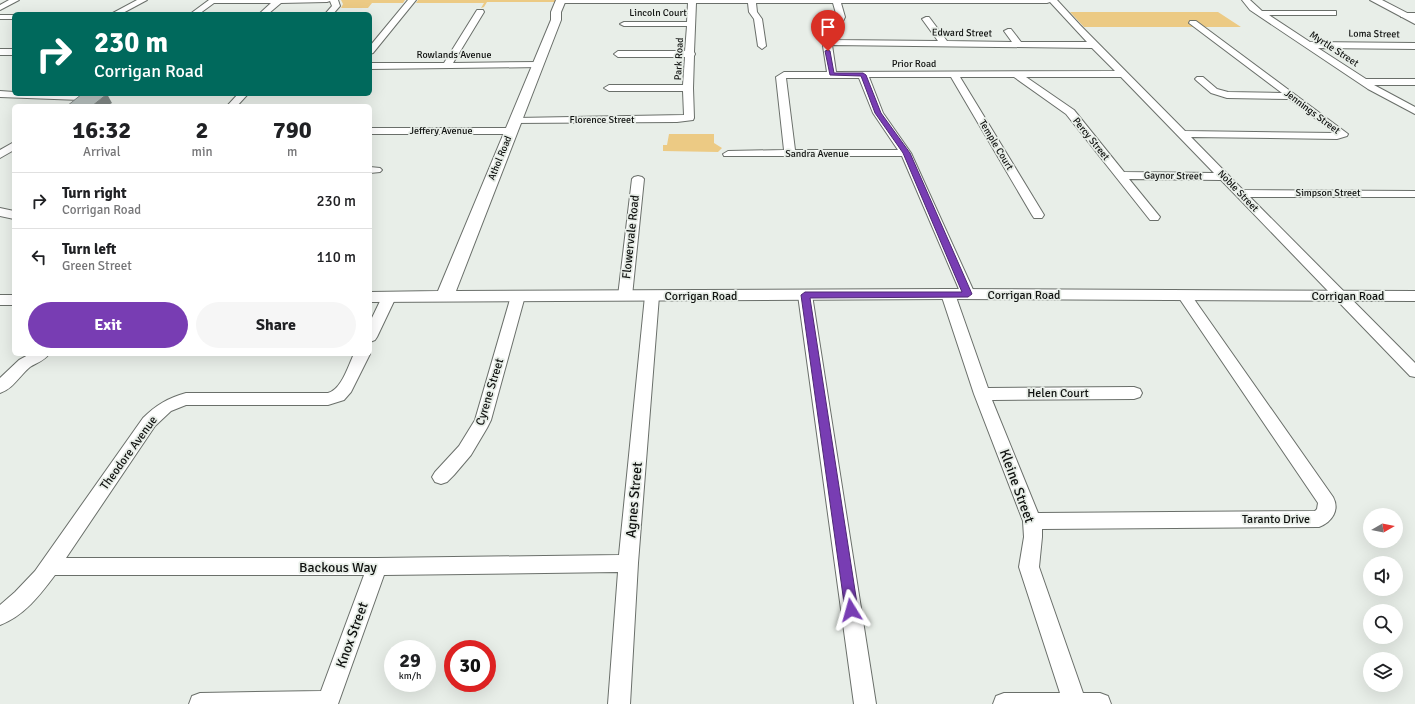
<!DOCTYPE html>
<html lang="en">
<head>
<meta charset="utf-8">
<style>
	body { margin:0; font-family:Signika,sans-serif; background:#f6f6f6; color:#202124; height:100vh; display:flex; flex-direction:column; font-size:15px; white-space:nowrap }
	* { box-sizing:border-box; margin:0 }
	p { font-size:13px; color:#757577 }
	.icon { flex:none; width:22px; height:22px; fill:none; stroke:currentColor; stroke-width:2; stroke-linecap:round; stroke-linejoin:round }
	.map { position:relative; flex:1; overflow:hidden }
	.side { position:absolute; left:12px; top:104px; width:360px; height:252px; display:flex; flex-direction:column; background:#fff; border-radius:6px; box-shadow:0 4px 16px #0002 }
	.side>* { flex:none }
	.hud { position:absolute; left:12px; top:12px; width:360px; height:84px; border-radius:6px; box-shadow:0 4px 16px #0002; background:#00695c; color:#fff; overflow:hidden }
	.needle { width:26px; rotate:81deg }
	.tools { position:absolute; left:1363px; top:508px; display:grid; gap:8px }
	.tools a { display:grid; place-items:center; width:40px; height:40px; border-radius:50%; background:#fff; box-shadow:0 4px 16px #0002; font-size:20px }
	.speed { position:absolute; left:384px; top:640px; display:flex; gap:8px; font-size:20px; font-weight:700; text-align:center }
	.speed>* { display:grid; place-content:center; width:52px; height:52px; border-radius:50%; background:#fff; box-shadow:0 4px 16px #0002; line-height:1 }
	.speed small { font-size:10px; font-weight:400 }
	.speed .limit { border:6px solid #d22; background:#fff; color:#111 }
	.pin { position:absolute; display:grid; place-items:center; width:34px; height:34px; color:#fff; margin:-41px -17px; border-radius:50% 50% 50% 0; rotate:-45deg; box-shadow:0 0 4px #0007 }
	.pin .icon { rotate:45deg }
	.me { position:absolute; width:44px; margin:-22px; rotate:352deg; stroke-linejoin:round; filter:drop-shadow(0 0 3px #0008) }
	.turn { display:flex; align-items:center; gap:14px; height:84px; padding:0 16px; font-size:18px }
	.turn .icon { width:52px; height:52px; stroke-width:2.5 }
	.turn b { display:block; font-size:28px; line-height:34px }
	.eta { display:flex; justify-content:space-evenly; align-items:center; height:68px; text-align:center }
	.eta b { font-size:24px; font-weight:700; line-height:28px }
	.cta { display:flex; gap:8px; margin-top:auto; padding:8px 16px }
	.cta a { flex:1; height:46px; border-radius:24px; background:#783db3; color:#fff; font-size:16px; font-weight:700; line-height:46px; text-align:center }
	.cta a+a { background:#f6f6f6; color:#202124 }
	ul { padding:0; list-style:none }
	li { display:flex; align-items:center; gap:12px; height:56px; padding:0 16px; border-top:1px solid #e0e0e0 }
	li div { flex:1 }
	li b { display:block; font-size:15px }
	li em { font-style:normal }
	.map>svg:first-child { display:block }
</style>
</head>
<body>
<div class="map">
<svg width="1415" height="704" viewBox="0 0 1415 704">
	<rect width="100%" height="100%" fill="#e8eee8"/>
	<path fill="#ecca84" d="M341,0H405L403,3H372L368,8H341L343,4Z
		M418,0H557L556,2H487L484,7L481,8L484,3H416Z
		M1070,12H1218L1241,27H1084Z
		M669,134H714V143L722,148L718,152L663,151V145H667Z"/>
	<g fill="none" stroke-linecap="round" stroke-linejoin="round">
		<g stroke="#6a6f6a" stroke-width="2">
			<path id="minor" d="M9,0H19L0,10V5Z
				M137,0H147L121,14H111Z
				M209,0H338L340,6L333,14H325L332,6L330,1L327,2L281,3L268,14H259L271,3H214L199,14H190Z
				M408,0H416L373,53L370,54V46Z
				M558,0H1057L1080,25L1185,131L1335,133L1289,99L1227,98L1211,93L1197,81L1195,79L1197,77H1203L1217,89L1228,92L1282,93L1189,23L1190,21H1196L1348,134L1347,136L1337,139L1191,137L1243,190L1415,191V197H1250L1415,363V377L1410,376L1221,180L1129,179L1160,217L1158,220H1150L1066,114L1014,77H960L1044,215L1042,218H1034L1032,215L951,77H869L883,113L911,153L975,294L973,297L968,298L963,297L961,294L902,156H724L723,154L728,151L784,150L776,77L784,72H827L823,46L837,17L833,3H756L757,12L762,19L766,46L762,49L758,46L754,19L749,12L748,3H696L694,52L695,54L694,56L693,88L694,118L693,120L677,122L512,123L511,121L516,118L684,115L683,91H609L604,88L609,85H683L685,57H618L614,54L618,51H685L687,26H624L620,24L624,22H687L688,3H558ZM1050,2L1087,42H1021L1011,29H1008L1004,31L1012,42L947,41L929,17H926L922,19L938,41L834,40L845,17L841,3H1047ZM832,45L1092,48L1115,71L836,72ZM1026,77H1121L1214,173L1124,172L1074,110ZM786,78H859L873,113L898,150H795Z
				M1242,0H1250L1262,11H1336V15H1269L1310,42L1415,43V49L1318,48L1366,79H1415V85H1374L1415,107V114L1368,89L1250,10Z
				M477,10H483L484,12L453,63L538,62L541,63L542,65L541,67L370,69V63H444Z
				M1401,13H1415V17H1401Z
				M0,15H14V19H0Z
				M0,49H14V55H0Z
				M0,91L14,92V94H81L86,97L81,100L0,97Z
				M238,94H248L237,106H227Z
				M370,128H512L517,131L512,134H370Z
				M14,142V150L0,158V150Z
				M370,167L380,168L382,170L380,172L370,173Z
				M638,176L642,177L644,179L632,296L630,299L625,300L620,299L618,296L632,179L634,177Z
				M0,208L14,211V219L0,216Z
				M948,290L953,291L955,294L988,388L1134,387L1140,389L1142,393L1140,397L1134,399L992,400L1038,513L1315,511L1317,509L1318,503L1177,295L1179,292L1184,291L1189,292L1333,497C1340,510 1332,522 1319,527L1042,529V537L1039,567L1083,693H1100L1108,696L1111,704H993L996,696L1004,693H1060L1019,567L1024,537L1023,521L974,394L941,294L943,291Z
				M805,291L810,292L812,295L876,704H854L798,295L800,292Z
				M518,292L523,293L525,296L491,420L487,428L471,455L454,475L447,482L441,484L435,482L432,477L435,472L459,446L475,420L511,296L513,293Z
				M652,292L657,293L659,296L638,563L630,704H608L618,572L384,575L338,704H189L192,696L200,693L321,691L364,575H55C40,595 24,616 0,625V605L15,592L35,571L143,418C156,405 168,398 186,393H328C342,389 348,366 354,354H370L351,392L344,400L328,405H186L171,411L155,426L66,558H377L619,555L645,296L647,293Z
				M389,293L394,294L396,297L377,337L375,340L370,342V322L382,297L384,294Z
				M30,354H49C44,361 36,363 30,367C20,375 13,389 0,393V378L19,360Z"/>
		</g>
		<g stroke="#6a6f6a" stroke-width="2">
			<path id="major" d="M556,0H566L561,12V20L456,291L948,289L1415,291V301L948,299L370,302V292L438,291L551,20V12Z
				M1370,0H1382L1415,17V24Z
				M0,295H14V305H0Z"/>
		</g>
		<use href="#minor" fill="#fff" fill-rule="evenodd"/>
		<use href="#major" fill="#fff" fill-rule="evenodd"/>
	</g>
	<path fill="#7f8684" d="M107,94L112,103L107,106H92Z"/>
	<path fill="#b6bfbd" stroke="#7f8684" d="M82,94H107L92,106H67Z"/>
	<path fill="#783db3" stroke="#4e2874" d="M828,50L830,51L834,73H863L866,75L881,113L910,153L972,294L968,297L810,298L858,610L856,614L851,615L847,614L845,610L801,295L805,292H962L903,153L875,113L861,76L830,75L825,51Z"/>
	<g text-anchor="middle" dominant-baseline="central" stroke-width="3.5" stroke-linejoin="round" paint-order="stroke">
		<g font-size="10" fill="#101210" stroke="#e8eee8">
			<text x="658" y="13">Lincoln Court</text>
			<text transform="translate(962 33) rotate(1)">Edward Street</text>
			<text transform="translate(1374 34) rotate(1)">Loma Street</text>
			<text transform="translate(1334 49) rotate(33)">Myrtle Street</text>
			<text x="454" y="55">Rowlands Avenue</text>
			<text transform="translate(679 59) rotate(-87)">Park Road</text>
			<text x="914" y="64">Prior Road</text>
			<text transform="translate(1312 112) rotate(37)">Jennings Street</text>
			<text x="602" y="120">Florence Street</text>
			<text x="441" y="131">Jeffery Avenue</text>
			<text transform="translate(1091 139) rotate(51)">Percy Street</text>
			<text transform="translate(996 145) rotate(59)">Temple Court</text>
			<text x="817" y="154">Sandra Avenue</text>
			<text transform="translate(500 158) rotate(-68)">Athol Road</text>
			<text transform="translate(1173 176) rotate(1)">Gaynor Street</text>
			<text transform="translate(1238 191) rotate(46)">Noble Street</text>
			<text x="1328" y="193">Simpson Street</text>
		</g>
		<g font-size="12" fill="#101210" stroke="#e8eee8">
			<text transform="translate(631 237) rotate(-84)">Flowervale Road</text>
			<text x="1024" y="295">Corrigan Road</text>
			<text x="701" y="296">Corrigan Road</text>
			<text x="1348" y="296">Corrigan Road</text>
			<text transform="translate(490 392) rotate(-73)">Cyrene Street</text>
			<text x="1058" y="393">Helen Court</text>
			<text transform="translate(129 453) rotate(-54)">Theodore Avenue</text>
			<text x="1276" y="519">Taranto Drive</text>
		</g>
		<g font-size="14" fill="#101210" stroke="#e8eee8">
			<text transform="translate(1017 486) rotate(70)">Kleine Street</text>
			<text transform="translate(634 500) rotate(-85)">Agnes Street</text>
			<text x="338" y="567">Backous Way</text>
			<text transform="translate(352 635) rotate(-70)">Knox Street</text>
		</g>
	</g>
</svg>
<div class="tools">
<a><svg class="needle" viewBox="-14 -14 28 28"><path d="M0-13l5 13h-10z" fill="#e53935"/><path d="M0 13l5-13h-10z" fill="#757577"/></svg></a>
<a><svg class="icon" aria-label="sound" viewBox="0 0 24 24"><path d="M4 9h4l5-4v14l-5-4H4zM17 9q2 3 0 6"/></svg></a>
<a><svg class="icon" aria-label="search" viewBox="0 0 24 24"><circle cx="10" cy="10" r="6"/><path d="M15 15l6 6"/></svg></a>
<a><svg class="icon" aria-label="layers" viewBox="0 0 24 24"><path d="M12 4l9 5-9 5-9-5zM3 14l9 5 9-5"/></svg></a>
</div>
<div class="speed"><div>29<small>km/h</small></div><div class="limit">30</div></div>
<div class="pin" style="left:828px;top:51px;background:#d93025"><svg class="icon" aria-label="arrive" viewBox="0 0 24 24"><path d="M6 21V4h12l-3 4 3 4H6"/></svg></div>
<svg class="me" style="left:851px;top:610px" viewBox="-20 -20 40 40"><path d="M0-17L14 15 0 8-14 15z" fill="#783db3" stroke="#fff" stroke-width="4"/></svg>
<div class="hud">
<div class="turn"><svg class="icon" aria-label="right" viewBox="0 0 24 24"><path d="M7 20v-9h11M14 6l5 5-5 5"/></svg><div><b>230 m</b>Corrigan Road</div></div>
</div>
<section class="side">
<div class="eta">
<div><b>16:32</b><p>Arrival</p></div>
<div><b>2</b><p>min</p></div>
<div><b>790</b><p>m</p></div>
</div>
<ul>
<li><svg class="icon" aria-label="right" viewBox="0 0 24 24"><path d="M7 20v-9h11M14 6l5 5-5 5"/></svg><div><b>Turn right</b><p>Corrigan Road</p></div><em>230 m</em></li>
<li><svg class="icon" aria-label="left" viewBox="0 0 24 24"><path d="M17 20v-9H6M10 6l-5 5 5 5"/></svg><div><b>Turn left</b><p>Green Street</p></div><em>110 m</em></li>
</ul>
<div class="cta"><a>Exit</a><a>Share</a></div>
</section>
</div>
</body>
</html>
